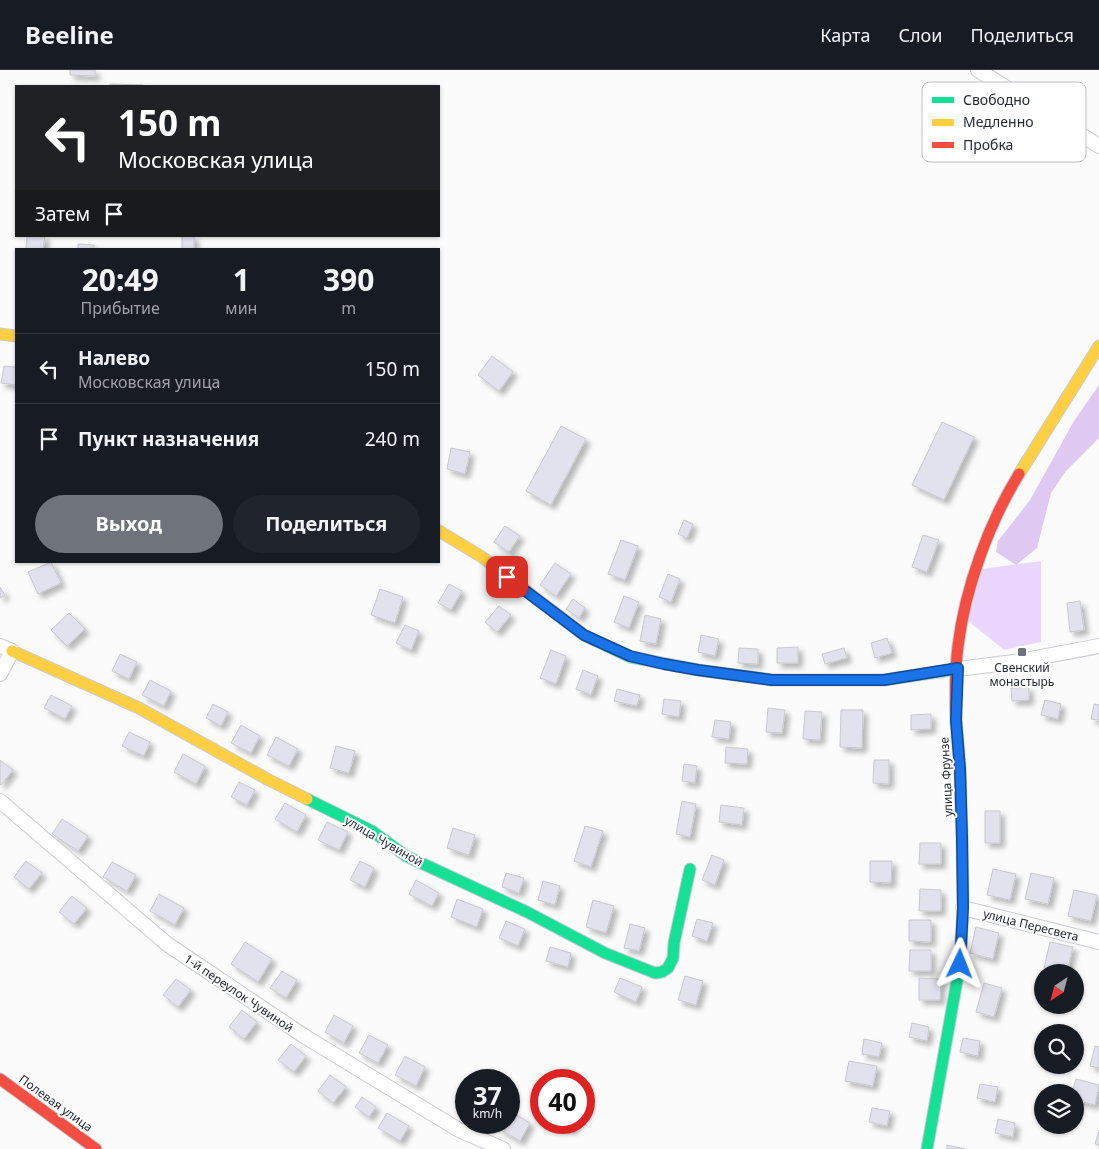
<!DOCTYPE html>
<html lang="ru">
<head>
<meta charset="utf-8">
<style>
	body { margin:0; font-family:"Noto Sans",sans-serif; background:#20242c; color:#f1f3f6; height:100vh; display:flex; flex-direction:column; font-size:19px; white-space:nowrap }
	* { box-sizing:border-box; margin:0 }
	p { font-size:16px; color:#9ea1a6 }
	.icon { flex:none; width:28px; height:28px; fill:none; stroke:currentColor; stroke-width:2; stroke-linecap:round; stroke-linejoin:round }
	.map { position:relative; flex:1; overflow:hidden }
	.panel { position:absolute; left:15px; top:178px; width:425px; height:315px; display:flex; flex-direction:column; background:#171b24; border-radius:0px; box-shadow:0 1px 4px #0004 }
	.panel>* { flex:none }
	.hud { position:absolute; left:15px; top:15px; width:425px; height:152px; border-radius:0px; box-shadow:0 1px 4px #0004; background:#202124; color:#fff; overflow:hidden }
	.needle { width:32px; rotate:216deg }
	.buttons { position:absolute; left:1034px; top:894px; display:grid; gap:10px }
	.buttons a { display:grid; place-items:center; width:50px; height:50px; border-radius:50%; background:#171b24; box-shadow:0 1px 4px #0004; font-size:25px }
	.speed { position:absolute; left:455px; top:999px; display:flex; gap:10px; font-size:25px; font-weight:700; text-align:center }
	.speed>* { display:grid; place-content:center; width:65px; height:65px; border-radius:50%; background:#171b24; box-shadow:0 1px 4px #0004; line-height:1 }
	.speed small { font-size:12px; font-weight:400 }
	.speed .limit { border:8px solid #d22; background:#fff; color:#111 }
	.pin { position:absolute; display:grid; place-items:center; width:42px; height:42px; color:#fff; margin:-21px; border-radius:10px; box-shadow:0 2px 8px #0006 }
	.me { position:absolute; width:55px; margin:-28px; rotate:2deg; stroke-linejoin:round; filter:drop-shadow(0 0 4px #0008) }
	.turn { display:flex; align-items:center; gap:18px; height:105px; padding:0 20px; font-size:22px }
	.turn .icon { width:65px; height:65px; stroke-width:2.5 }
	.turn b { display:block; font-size:35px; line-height:42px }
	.then { display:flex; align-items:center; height:48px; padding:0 20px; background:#0003; gap:10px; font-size:19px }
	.eta { display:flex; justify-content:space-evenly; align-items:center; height:85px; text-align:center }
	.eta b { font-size:30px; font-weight:700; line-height:35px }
	.primary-button { display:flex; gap:10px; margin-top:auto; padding:10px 20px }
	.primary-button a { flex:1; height:58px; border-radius:30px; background:#6f737b; color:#fff; font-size:20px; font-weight:700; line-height:58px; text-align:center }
	.primary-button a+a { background:#20242c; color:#f1f3f6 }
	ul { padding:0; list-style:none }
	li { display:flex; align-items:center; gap:15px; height:70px; padding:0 20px; border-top:1px solid #363941 }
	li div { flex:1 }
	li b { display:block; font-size:19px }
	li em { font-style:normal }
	header { display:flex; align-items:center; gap:30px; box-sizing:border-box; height:70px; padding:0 25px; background:#171b24; border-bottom:1px solid #363941 }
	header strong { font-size:24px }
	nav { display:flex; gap:28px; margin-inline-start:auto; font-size:18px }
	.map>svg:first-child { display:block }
</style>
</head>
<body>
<header>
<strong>Beeline</strong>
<nav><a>Карта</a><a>Слои</a><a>Поделиться</a></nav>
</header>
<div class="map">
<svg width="1099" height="1079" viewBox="0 0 1099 1079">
	<defs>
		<filter id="shadow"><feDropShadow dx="4.5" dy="4.5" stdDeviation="2.5" flood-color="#0004"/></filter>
	</defs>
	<rect width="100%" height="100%" fill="#fbfbfb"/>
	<path fill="#ebd6fd" d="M1041,491V572L1004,580L967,550L982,499Z"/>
	<path fill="#dfc9f2" d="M1099,315V368L1066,401L1051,423L1037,478L1016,495L996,482L998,471L1030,430L1074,351Z"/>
	<path fill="#e2e1ee" stroke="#c8c8ce" filter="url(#shadow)" d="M70,0H95V6L70,5Z
		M110,14L143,15V16H110Z
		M27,166H45L43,179H26Z
		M182,166H194V179H182Z
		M78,174L94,175V179H78Z
		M492,286L513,302L499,321L478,305Z
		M4,296L16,297V315L1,313Z
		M942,352L974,367L944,430L912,415Z
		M561,356L586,369L551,435L526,421Z
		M451,378L470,382L465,404L447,399Z
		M684,450L693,454L687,468L678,464Z
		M505,456L520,466L509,482L494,472Z
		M923,465L939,470L927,502L912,497Z
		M621,470L638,476L625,510L608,504Z
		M51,492L61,513L38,524L28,502Z
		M555,493L571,504L556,526L540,515Z
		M668,504L680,509L671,532L659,527Z
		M449,514L462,521L451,540L438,533Z
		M0,517L5,525L0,528Z
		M380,519L403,527L395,553L371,545Z
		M624,526L639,532L629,558L614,552Z
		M573,529L585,538L579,548L566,539Z
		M1080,531L1084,560L1070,562L1067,533Z
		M499,536L511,545L497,562L485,552Z
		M69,543L85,559L67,576L51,560Z
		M645,545L661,549L656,574L640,571Z
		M405,555L419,561L411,580L396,573Z
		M701,565L719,569L715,586L698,582Z
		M887,568L892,583L875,588L871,573Z
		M798,577V593H777V578Z
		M739,578L758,579V594L738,593Z
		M844,578L847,588L825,594L822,584Z
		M551,580L566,586L556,614L540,608Z
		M120,584L137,592L129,609L112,601Z
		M583,600L598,606L591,625L576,619Z
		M150,610L171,621L164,636L142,625Z
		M1029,617V630L1012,631L1011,618Z
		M617,619L640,625L637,636L614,631Z
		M51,625L72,636L65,649L44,638Z
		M664,629L681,631L679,647L662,644Z
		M1045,630L1061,634L1058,649L1041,645Z
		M213,634L228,642L221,656L206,648Z
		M1094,634L1099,635V650L1091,649Z
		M768,638L785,640L782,663L766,662Z
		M841,640H863L862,678L840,677Z
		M805,641L822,642L820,670L803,669Z
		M931,644V659L911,660V645Z
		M715,650L731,652L729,669L712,667Z
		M241,655L260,666L251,683L231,673Z
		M129,662L150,672L144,686L122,676Z
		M276,667L298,679L289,696L267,685Z
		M336,676L355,681L349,703L330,698Z
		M726,677L748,679L747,694L725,693Z
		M183,684L205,696L196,714L174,702Z
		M0,690L13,700L1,715L0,714Z
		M874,690H889V714L873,713Z
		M684,694L697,696L695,713L682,711Z
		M239,712L255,720L247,735L231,727Z
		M682,731L696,734L690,767L676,764Z
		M285,733L306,745L297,762L275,749Z
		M721,735L744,738L742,755L719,752Z
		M985,741H1000V773H985Z
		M62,749L88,766L78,781L52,764Z
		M327,752L348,762L339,780L318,770Z
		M585,756L603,761L591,797L574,791Z
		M453,758L475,765L469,785L447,778Z
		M920,773H941V794H919Z
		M712,785L724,790L715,815L702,810Z
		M26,791L42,803L29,819L14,807Z
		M360,791L374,798L365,817L350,810Z
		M870,791H892L891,813L870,812Z
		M112,792L136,805L127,821L103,807Z
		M993,799L1016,804L1010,830L987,825Z
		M506,803L524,808L519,823L502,817Z
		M1031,803L1054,808L1048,834L1025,829Z
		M416,810L439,823L432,836L409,824Z
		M543,811L560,816L555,835L538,830Z
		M920,819L941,820V841H919Z
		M1074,820L1097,825L1091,851L1068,846Z
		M159,824L184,838L175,855L150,841Z
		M72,826L87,838L74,854L59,842Z
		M457,829L483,839L477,857L451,847Z
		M593,830L614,836L606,863L586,857Z
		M697,849L713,853L707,871L692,866Z
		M909,850H931V872L909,871Z
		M506,851L525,859L518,876L499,868Z
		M630,854L645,858L639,881L624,878Z
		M976,857L999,863L993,889L970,883Z
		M245,872L272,889L258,912L231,894Z
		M1050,872L1073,877L1067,902L1044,898Z
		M550,877L571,883L568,897L546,891Z
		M910,880H931V901H909Z
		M282,901L297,910L286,928L270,918Z
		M685,906L703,911L696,935L678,930Z
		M620,908L642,917L636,932L614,922Z
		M919,908L941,909L940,930H919Z
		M176,909L191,920L178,937L163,925Z
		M984,913L1002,918L994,947L976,942Z
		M242,940L257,952L244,969L229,957Z
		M334,945L353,956L344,973L325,962Z
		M912,953L929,957L927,971L909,967Z
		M369,965L388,975L378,993L359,983Z
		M963,968L980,971L978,986L960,982Z
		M864,969L882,973L879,987L862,984Z
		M291,974L306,986L294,1002L278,990Z
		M1095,976L1099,977V998L1090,996Z
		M405,986L425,997L416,1016L395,1005Z
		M849,991L877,996L873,1016L845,1011Z
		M330,1005L346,1017L333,1033L318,1021Z
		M1076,1009L1099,1015L1095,1035L1075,1030V1022H1072Z
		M980,1014L998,1017L995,1032L977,1028Z
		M362,1027L376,1037L369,1047L355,1037Z
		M872,1038L890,1041L887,1056L869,1052Z
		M510,1041L530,1053L520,1071L499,1059L503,1052H509Z
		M387,1043L409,1056L400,1071L378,1058Z
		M998,1049L1015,1053L1013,1067L995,1063Z
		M553,1052H574L572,1060Z
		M1099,1060V1075L1095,1074Z
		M947,1075L965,1079H947Z"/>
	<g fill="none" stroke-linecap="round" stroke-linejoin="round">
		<g stroke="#caccd2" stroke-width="16">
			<path id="street" d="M978,0L1099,76
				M0,576L12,581L0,604
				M958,599L1014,592L1099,576
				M0,731L167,874L304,966L459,1060L503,1079
				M963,838L1099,872"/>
		</g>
		<g stroke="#caccd2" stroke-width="13">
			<path id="fast" d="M592,569L630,587L698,600L772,610H884L958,599
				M307,729L372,761L406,786L527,842L605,883L655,903L662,902L668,898L673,888L674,873L690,799
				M927,1079L960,894L963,838L962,767L960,699L956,652"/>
		</g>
		<g stroke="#caccd2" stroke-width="13">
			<path id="slow" d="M0,264L16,266
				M1019,404L1099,276
				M439,461L482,487L584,565L592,569
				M12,581L139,638L267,709L307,729"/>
		</g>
		<g stroke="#caccd2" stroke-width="13">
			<path id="jam" d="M956,652C955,627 955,600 958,576C965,518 989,453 1019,404
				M0,1009L96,1079"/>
		</g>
		<use href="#street" stroke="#fefefe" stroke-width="14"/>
		<use href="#fast" stroke="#16e098" stroke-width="11"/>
		<use href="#slow" stroke="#ffcf43" stroke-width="11"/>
		<use href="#jam" stroke="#f24e42" stroke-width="11"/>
	</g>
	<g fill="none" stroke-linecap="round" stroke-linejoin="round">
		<g stroke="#114b97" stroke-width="12">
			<path id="route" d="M507,507L584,565L630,586L664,594L698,600L772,610H884L958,598L956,650L960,699L962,767L963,838L960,894"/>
		</g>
		<use href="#route" stroke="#1a73e8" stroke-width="9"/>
	</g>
	<rect fill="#6f737b" stroke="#fff" stroke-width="2" x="1017" y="577" width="10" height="10" rx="2.5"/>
	<g text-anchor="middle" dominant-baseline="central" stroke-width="4" stroke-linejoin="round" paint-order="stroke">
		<g font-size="12" fill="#242a36" stroke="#fff">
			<text x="1022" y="597">Свенский<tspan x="1022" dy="14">монастырь</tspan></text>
		</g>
		<g font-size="12" fill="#242a36" stroke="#fff">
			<text transform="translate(946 707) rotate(-93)">улица Фрунзе</text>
			<text transform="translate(384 771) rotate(30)">улица Чувиной</text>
			<text transform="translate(1031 855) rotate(14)">улица Пересвета</text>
			<text transform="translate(239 923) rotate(34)">1-й переулок Чувиной</text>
			<text transform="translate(56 1033) rotate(36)">Полевая улица</text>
		</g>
	</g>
	<rect x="922" y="12" width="164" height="80" rx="8" fill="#fff" stroke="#bdbfc3" stroke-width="1"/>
	<rect x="932" y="27" width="22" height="6" fill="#16e098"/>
	<rect x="932" y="49" width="22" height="7" fill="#ffcf43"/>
	<rect x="932" y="72" width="22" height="6" fill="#f24e42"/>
	<g font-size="14" fill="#242a36">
		<text x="963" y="35">Свободно</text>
		<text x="963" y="57">Медленно</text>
		<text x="963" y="80">Пробка</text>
	</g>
</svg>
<div class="buttons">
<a><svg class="needle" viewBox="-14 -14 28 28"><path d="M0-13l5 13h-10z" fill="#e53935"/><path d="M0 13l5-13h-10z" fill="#9ea1a6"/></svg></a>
<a><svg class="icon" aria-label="search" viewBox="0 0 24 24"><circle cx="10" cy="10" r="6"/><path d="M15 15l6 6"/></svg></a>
<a><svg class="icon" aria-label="layers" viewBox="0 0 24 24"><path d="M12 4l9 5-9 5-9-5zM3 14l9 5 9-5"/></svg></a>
</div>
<div class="speed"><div>37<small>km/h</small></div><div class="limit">40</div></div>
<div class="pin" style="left:507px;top:507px;background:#d93025"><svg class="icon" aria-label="arrive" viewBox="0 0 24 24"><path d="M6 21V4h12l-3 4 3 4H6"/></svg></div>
<svg class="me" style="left:960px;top:894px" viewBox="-20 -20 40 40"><path d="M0-17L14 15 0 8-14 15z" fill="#1a73e8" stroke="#fff" stroke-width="4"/></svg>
<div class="hud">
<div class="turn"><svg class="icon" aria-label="left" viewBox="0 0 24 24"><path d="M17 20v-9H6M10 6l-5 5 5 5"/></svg><div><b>150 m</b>Московская улица</div></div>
<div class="then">Затем<svg class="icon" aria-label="arrive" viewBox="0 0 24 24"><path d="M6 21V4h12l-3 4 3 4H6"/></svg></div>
</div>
<section class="panel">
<div class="eta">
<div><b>20:49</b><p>Прибытие</p></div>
<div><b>1</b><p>мин</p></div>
<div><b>390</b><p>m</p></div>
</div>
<ul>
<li><svg class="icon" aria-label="left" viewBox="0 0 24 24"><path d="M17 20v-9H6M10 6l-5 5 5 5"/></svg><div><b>Налево</b><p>Московская улица</p></div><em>150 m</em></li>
<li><svg class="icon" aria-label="arrive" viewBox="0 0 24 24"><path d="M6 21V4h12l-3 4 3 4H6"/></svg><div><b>Пункт назначения</b></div><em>240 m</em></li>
</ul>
<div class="primary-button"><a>Выход</a><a>Поделиться</a></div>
</section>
</div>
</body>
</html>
